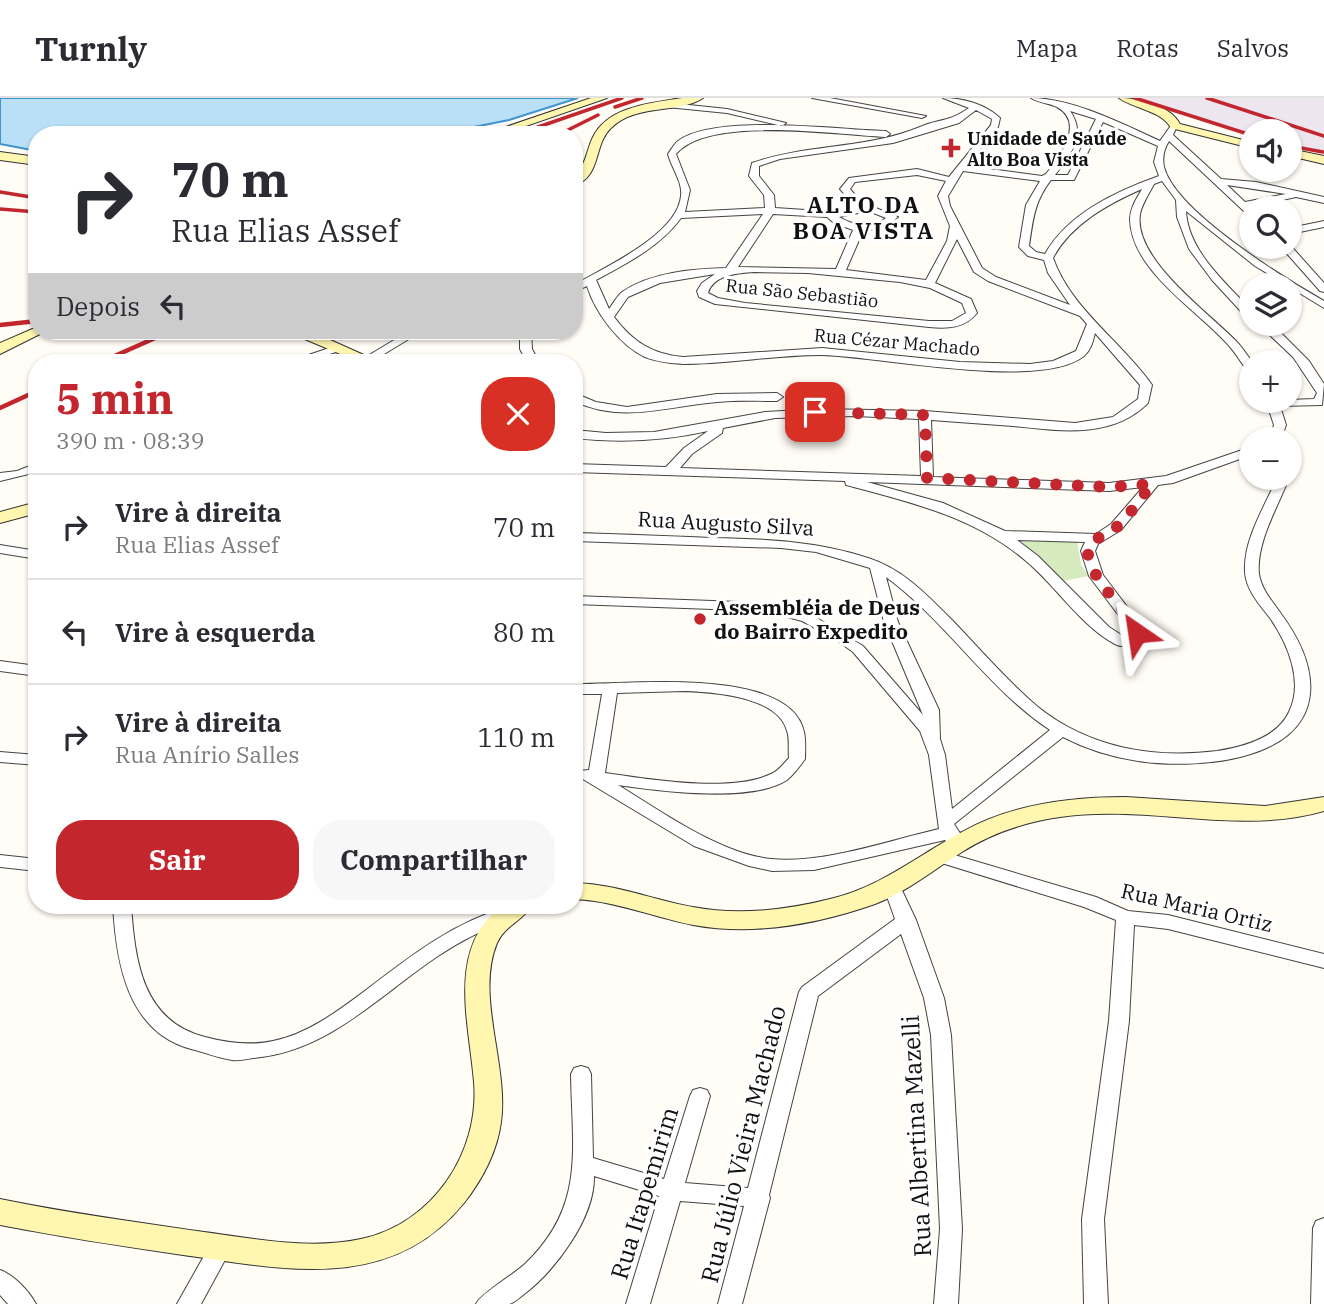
<!DOCTYPE html>
<html lang="pt">
<head>
<meta charset="utf-8">
<style>
	body { margin:0; font-family:"IBM Plex Serif",serif; background:#f7f7f7; color:#2b2b33; height:100vh; display:flex; flex-direction:column; font-size:26px; white-space:nowrap }
	* { box-sizing:border-box; margin:0 }
	p { font-size:23px; color:#7c7c81 }
	.icon { flex:none; width:38px; height:38px; fill:none; stroke:currentColor; stroke-width:2; stroke-linecap:round; stroke-linejoin:round }
	.map { position:relative; flex:1; overflow:hidden }
	.drawer { position:absolute; left:28px; top:256px; width:555px; height:560px; display:flex; flex-direction:column; background:#fff; border-radius:28px; box-shadow:0 2px 5px #0004 }
	.drawer>* { flex:none }
	.hud { position:absolute; left:28px; top:28px; width:555px; height:214px; border-radius:28px; box-shadow:0 2px 5px #0004; background:#fff; color:#2b2b33; overflow:hidden }
	.buttons { position:absolute; left:1239px; top:21px; display:grid; gap:14px }
	.buttons a { display:grid; place-items:center; width:63px; height:63px; border-radius:50%; background:#fff; box-shadow:0 2px 5px #0004; font-size:35px }
	.pin { position:absolute; display:grid; place-items:center; width:60px; height:60px; color:#fff; margin:-30px; border-radius:14px; box-shadow:0 4px 10px #0006 }
	.me { position:absolute; width:77px; margin:-38px; rotate:328deg; stroke-linejoin:round; filter:drop-shadow(0 0 5px #0008) }
	.turn { display:flex; align-items:center; gap:24px; height:147px; padding:0 28px; font-size:32px }
	.turn .icon { width:91px; height:91px; stroke-width:2.5 }
	.turn b { display:block; font-size:49px; line-height:60px }
	.then { display:flex; align-items:center; height:66px; padding:0 28px; background:#0003; gap:14px; font-size:26px }
	.round { display:grid; place-items:center; flex:none; width:74px; height:74px; border-radius:28px; background:#f7f7f7 }
	.summary { display:flex; align-items:center; justify-content:space-between; height:119px; padding:0 28px }
	h1 { font-size:42px; font-weight:700; line-height:52px; color:#c4262e }
	.cta { display:flex; gap:14px; margin-top:auto; padding:14px 28px }
	.cta a { flex:1; height:80px; border-radius:28px; background:#c4262e; color:#fff; font-size:28px; font-weight:700; line-height:80px; text-align:center }
	.cta a+a { background:#f7f7f7; color:#2b2b33 }
	ul { padding:0; list-style:none }
	li { display:flex; align-items:center; gap:21px; height:105px; padding:0 28px; border-top:2px solid #e1e1e2 }
	li div { flex:1 }
	li b { display:block; font-size:26px }
	li em { font-style:normal }
	header { display:flex; align-items:center; gap:42px; box-sizing:border-box; height:98px; padding:0 35px; background:#fff; border-bottom:2px solid #e1e1e2 }
	header strong { font-size:33px }
	nav { display:flex; gap:38px; margin-inline-start:auto; font-size:24px }
	.map>svg:first-child { display:block }
</style>
</head>
<body>
<header>
<strong>Turnly</strong>
<nav><a>Mapa</a><a>Rotas</a><a>Salvos</a></nav>
</header>
<div class="map">
<svg width="1324" height="1206" viewBox="0 0 1324 1206">
	<rect width="100%" height="100%" fill="#fffdf5"/>
	<path fill="#eee6ef" d="M1133,0H1324V55L1290,49V33H1251V38Z"/>
	<path fill="#d5ebbd" d="M1019,441L1077,442L1081,467L1089,478L1063,483Z"/>
	<path fill="#b9e0f7" stroke="#3f96cf" stroke-width="2" d="M0,0H578L509,22L434,37H37V53L0,46Z"/>
	<g fill="none" stroke-linecap="round" stroke-linejoin="round">
		<g stroke="#444" stroke-width="2">
			<path id="street" d="M812,0H830L926,18L922,20Z
				M943,0C963,0 985,6 1000,20L998,29L967,68L1042,78L1046,76C1059,60 1086,25 1057,9C1049,5 1039,5 1031,0C1072,0 1123,26 1160,43L1172,26H1178L1173,37L1221,81L1256,84L1324,99V105L1296,99L1250,109L1251,118L1248,117L1169,43C1164,51 1162,59 1164,69C1175,113 1284,180 1324,203V210L1255,168L1186,113C1188,153 1226,185 1251,212V221L1247,220L1212,182L1189,151L1177,119L1176,102L1162,83L1154,86C1149,96 1142,106 1140,116C1133,161 1208,214 1236,243C1242,249 1247,257 1252,264L1251,273L1247,272C1241,265 1237,257 1231,250C1201,214 1131,174 1130,121C1130,110 1137,100 1142,91C1108,106 1071,126 1053,160C1071,211 1122,244 1152,287L1148,305C1112,341 1060,333 1013,328C986,326 959,324 931,322L933,379L1109,385L1166,378L1251,349V357L1173,385L1158,387L1121,432L1098,446L1095,453L1103,477L1144,531C1139,541 1128,553 1115,546C1082,529 1055,487 1026,463C975,419 910,404 846,387L845,383L574,374V366L666,369L684,350L708,333C664,343 619,345 574,340V332L606,335L654,334L765,314L821,311L925,313L1075,325L1113,319L1138,301L1140,287L1095,235C1093,243 1091,252 1084,258C1040,293 879,258 821,257C775,257 729,266 683,266C670,265 657,264 645,259C619,247 595,214 587,188L574,194V187C605,169 677,137 681,98C683,84 671,69 668,56C671,52 674,46 678,43C715,15 839,32 886,33L890,36L886,39C837,37 708,17 676,56L690,92L685,114L765,110L764,97L749,78L752,65C806,46 867,51 920,29C941,20 947,25 969,10ZM976,12L992,21L991,27L949,79L917,71L849,80L840,91L853,106L851,111L836,114L775,110L774,97L759,78V68L780,61L893,45L959,25ZM1070,13L1096,21L1068,77H1055C1070,58 1087,36 1070,13ZM1103,24L1158,48L1154,64L1159,78C1117,93 1068,115 1045,156L1036,154L1029,148C1033,122 1034,104 1051,82H1074ZM963,73L1040,83L1026,107L1019,149L1028,158L1044,162L1048,175L1070,207L996,179L982,170L950,108L948,98ZM917,77L946,83L938,98L950,128L947,143L926,182L846,172L863,133L883,130L898,119L861,104L850,91L855,84ZM1227,87L1286,96L1245,104ZM861,110L886,120C871,131 855,128 839,119L858,115ZM763,116L726,170C693,171 651,174 622,194C617,198 613,206 609,211L596,182C626,166 661,148 681,120ZM773,116L827,119L834,125L853,132L836,171L738,169ZM957,141L974,174L988,183L1080,218L1087,226L1076,253L1053,263L1030,266L960,264L822,250L683,259C652,256 633,244 614,219L628,199L660,185L715,176L702,185L697,193L699,199L715,206L929,229C948,231 965,230 977,215L971,201L935,185ZM754,174L808,175L900,184L930,190L962,205L966,215L952,223H929L745,205L718,200L708,195C713,177 738,175 754,174ZM856,318L919,321L921,378L680,370L692,356L722,335L723,330L775,320ZM867,384L1109,393L1143,389L1111,426L1096,436L1005,433L943,405ZM1017,442L1085,444L1081,453L1089,478L1129,531L1123,538L1109,529L1038,458Z
				M670,5L727,11L786,25L782,28L727,15L667,9L666,7Z
				M1324,123V129L1290,136V130Z
				M1290,147L1324,185V194L1320,193L1281,149Z
				M1258,226H1270L1276,230L1309,263L1324,286L1322,307L1280,308L1286,327L1281,341H1269L1274,327L1266,303L1314,301L1317,295L1293,259Z
				M409,233H422L371,264L361,262Z
				M520,233H531L532,251L539,264H527L520,251Z
				M335,248L339,249V253L305,264H288Z
				M574,295L596,304L627,309L717,296L777,295L783,299L777,303C757,303 737,302 717,304C667,308 623,326 574,303Z
				M37,365V374L0,383V375L17,373Z
				M1277,380H1289C1278,409 1256,444 1259,476C1261,490 1271,502 1279,513C1297,537 1313,566 1310,596C1303,666 1191,671 1138,663C1112,659 1086,651 1063,639L954,726L967,746L964,750H952L945,742L814,772L772,773L749,768L694,748L576,677L578,673L589,672L602,596H574V586C624,587 790,567 804,634C806,643 805,653 805,661C800,668 793,677 787,682C752,705 658,693 618,687C661,713 720,756 771,761C824,766 887,743 939,731L929,657L920,633L853,554L835,541L802,523L776,516L740,512L574,506V498L740,504L777,508L812,517L863,548L923,617L884,524L870,470L816,454L781,450L574,443V435C620,436 666,438 712,440C765,441 817,443 868,460C903,471 927,497 952,522C980,551 1007,583 1038,609C1089,650 1154,661 1217,653C1243,649 1277,640 1289,614C1304,584 1288,546 1270,520C1260,507 1246,492 1245,474C1243,442 1265,408 1277,380ZM886,479C946,523 989,592 1050,632L952,711L945,657L940,641L939,612L898,524ZM684,593C712,594 778,598 787,633C790,641 788,651 789,660C784,665 779,672 773,675C733,696 648,681 605,675L617,595Z
				M0,447L37,453V461L0,455Z
				M0,563L37,568V578L0,573Z
				M0,654L37,657V667L0,664Z
				M941,753L1096,799L1128,813L1168,817L1324,856V870L1168,831L1134,827L1129,923L1104,1121L1108,1206H1084L1082,1121L1109,923L1116,822L1084,809L935,763L932,759L935,755Z
				M0,757L37,761V773L0,769Z
				M893,784L899,786L916,822L944,900L951,937L962,1131L958,1206H934L940,1131L931,937L924,900L901,836L818,898L769,1097L770,1100L742,1206H718L744,1108L680,1103L650,1206H626L659,1098L594,1078C595,1120 555,1173 523,1197C519,1200 514,1205 509,1206C500,1206 486,1206 476,1206C482,1195 513,1177 525,1166C586,1108 572,1051 571,976L574,970L581,968L588,970L591,976L593,1060L664,1081L690,998L693,992L700,990L707,992L710,998L685,1085L748,1090L799,894L802,889L895,821L884,790L887,786Z
				M113,807H131C135,863 142,923 205,939C228,945 250,948 273,943C309,936 342,910 370,889C413,856 455,824 507,809L514,810L516,815L514,820C486,830 462,842 438,858C378,898 328,954 253,960C247,961 239,963 232,962C218,960 204,954 191,951C127,934 116,863 113,807Z
				M1324,1120V1206H1311L1313,1130L1316,1123Z
				M221,1139L229,1142L232,1149L201,1206H177L213,1142Z
				M0,1172C14,1177 29,1193 36,1206H8L0,1197Z"/>
		</g>
		<g stroke="#333" stroke-width="2">
			<path id="secondary" d="M591,0H607L500,37H482Z
				M682,0H703C680,16 636,5 611,30C593,47 602,78 574,88V78C587,66 586,53 593,39C608,8 652,5 682,0Z
				M1119,0C1138,0 1170,7 1180,26L1251,44V50L1171,30C1161,12 1134,11 1119,0Z
				M1290,51L1324,58V66L1290,58Z
				M0,54L37,59V67L0,62Z
				M37,229V233H46L0,256V245Z
				M291,233H310L375,262L359,264L293,236Z
				M37,404V415L0,425V414Z
				M1126,699L1265,708L1324,699V713C1238,738 1149,706 1060,719C1025,724 992,735 962,754C933,772 907,794 875,806C818,826 753,838 693,827C653,819 616,803 574,801V785C616,786 653,802 693,809C739,818 786,812 830,801C881,789 917,758 962,734C1011,706 1071,699 1126,699Z
				M503,807H532C523,823 505,827 497,845C475,898 509,968 501,1024C497,1054 482,1082 464,1105C390,1196 284,1171 183,1157C122,1148 61,1139 0,1127V1101C68,1115 135,1124 204,1134C256,1141 309,1152 361,1141C433,1126 480,1054 474,984C469,924 446,849 503,807Z"/>
		</g>
		<use href="#street" fill="#fff" fill-rule="evenodd"/>
		<use href="#secondary" fill="#fff6b0" fill-rule="evenodd"/>
		<path stroke="#c4262e" stroke-width="3.5" d="M1135,0L1251,37
			M1207,0L1324,38
			M615,9L642,0
			M515,37L622,0
			M558,37L598,17
			M1290,48L1323,54
			M0,94L37,100
			M0,111L37,114"/>
		<path stroke="#c4262e" stroke-width="4.5" d="M0,227L37,223
			M101,264L171,233
			M0,310L37,293"/>
	</g>
	<g fill="none" stroke-linecap="round" stroke-linejoin="round">
		<path stroke="#c4262e" stroke-width="12" stroke-dasharray="0 21.6" d="M815,314L925,317L927,380L1109,389L1152,386C1140,401 1128,420 1113,432C1106,438 1095,439 1090,447C1078,466 1122,510 1134,525L1137,535"/>
	</g>
	<g fill="#c4262e" stroke="#fff" stroke-width="2.5">
		<path d="M947.5 39.5h7v7h7v7h-7v7h-7v-7h-7v-7h7z"/>
		<circle cx="700" cy="521" r="7"/>
	</g>
	<g text-anchor="middle" dominant-baseline="central" stroke-width="7" stroke-linejoin="round" paint-order="stroke">
		<g font-size="18" font-weight="bold" fill="#111" stroke="#fff" text-anchor="start">
			<text x="967" y="40">Unidade de Saúde<tspan x="967" dy="21">Alto Boa Vista</tspan></text>
		</g>
		<g font-size="18" fill="#111" stroke="#fff">
			<text transform="translate(802 195) rotate(6)">Rua São Sebastião</text>
			<text transform="translate(897 244) rotate(5)">Rua Cézar Machado</text>
		</g>
		<g font-size="21" fill="#111" stroke="#fff">
			<text transform="translate(726 425) rotate(3)">Rua Augusto Silva</text>
			<text transform="translate(1197 809) rotate(13)">Rua Maria Ortiz</text>
		</g>
		<g font-size="21" font-weight="bold" fill="#111" stroke="#fff" text-anchor="start">
			<text x="714" y="509">Assembléia de Deus<tspan x="714" dy="24">do Bairro Expedito</tspan></text>
		</g>
		<g font-size="23" font-weight="bold" letter-spacing="2" fill="#111" stroke="#fff">
			<text x="864" y="106">ALTO DA<tspan x="864" dy="26">BOA VISTA</tspan></text>
		</g>
		<g font-size="24" fill="#111" stroke="#fff">
			<text transform="translate(916 1038) rotate(-93)">Rua Albertina Mazelli</text>
			<text transform="translate(743 1046) rotate(-76)">Rua Júlio Vieira Machado</text>
			<text transform="translate(644 1095) rotate(-73)">Rua Itapemirim</text>
		</g>
	</g>
</svg>
<div class="buttons">
<a><svg class="icon" aria-label="sound" viewBox="0 0 24 24"><path d="M4 9h4l5-4v14l-5-4H4zM17 9q2 3 0 6"/></svg></a>
<a><svg class="icon" aria-label="search" viewBox="0 0 24 24"><circle cx="10" cy="10" r="6"/><path d="M15 15l6 6"/></svg></a>
<a><svg class="icon" aria-label="layers" viewBox="0 0 24 24"><path d="M12 4l9 5-9 5-9-5zM3 14l9 5 9-5"/></svg></a>
<a>+</a>
<a>−</a>
</div>
<div class="pin" style="left:815px;top:314px;background:#d93025"><svg class="icon" aria-label="arrive" viewBox="0 0 24 24"><path d="M6 21V4h12l-3 4 3 4H6"/></svg></div>
<svg class="me" style="left:1137px;top:535px" viewBox="-20 -20 40 40"><path d="M0-17L14 15 0 8-14 15z" fill="#c4262e" stroke="#fff" stroke-width="4"/></svg>
<div class="hud">
<div class="turn"><svg class="icon" aria-label="right" viewBox="0 0 24 24"><path d="M7 20v-9h11M14 6l5 5-5 5"/></svg><div><b>70 m</b>Rua Elias Assef</div></div>
<div class="then">Depois<svg class="icon" aria-label="left" viewBox="0 0 24 24"><path d="M17 20v-9H6M10 6l-5 5 5 5"/></svg></div>
</div>
<section class="drawer">
<div class="summary"><div><h1>5 min</h1><p>390 m · 08:39</p></div><a class="round" style="background:#d93025;color:#fff"><svg class="icon" aria-label="close" viewBox="0 0 24 24"><path d="M6 6l12 12M18 6L6 18"/></svg></a></div>
<ul>
<li><svg class="icon" aria-label="right" viewBox="0 0 24 24"><path d="M7 20v-9h11M14 6l5 5-5 5"/></svg><div><b>Vire à direita</b><p>Rua Elias Assef</p></div><em>70 m</em></li>
<li><svg class="icon" aria-label="left" viewBox="0 0 24 24"><path d="M17 20v-9H6M10 6l-5 5 5 5"/></svg><div><b>Vire à esquerda</b></div><em>80 m</em></li>
<li><svg class="icon" aria-label="right" viewBox="0 0 24 24"><path d="M7 20v-9h11M14 6l5 5-5 5"/></svg><div><b>Vire à direita</b><p>Rua Anírio Salles</p></div><em>110 m</em></li>
</ul>
<div class="cta"><a>Sair</a><a>Compartilhar</a></div>
</section>
</div>
</body>
</html>
